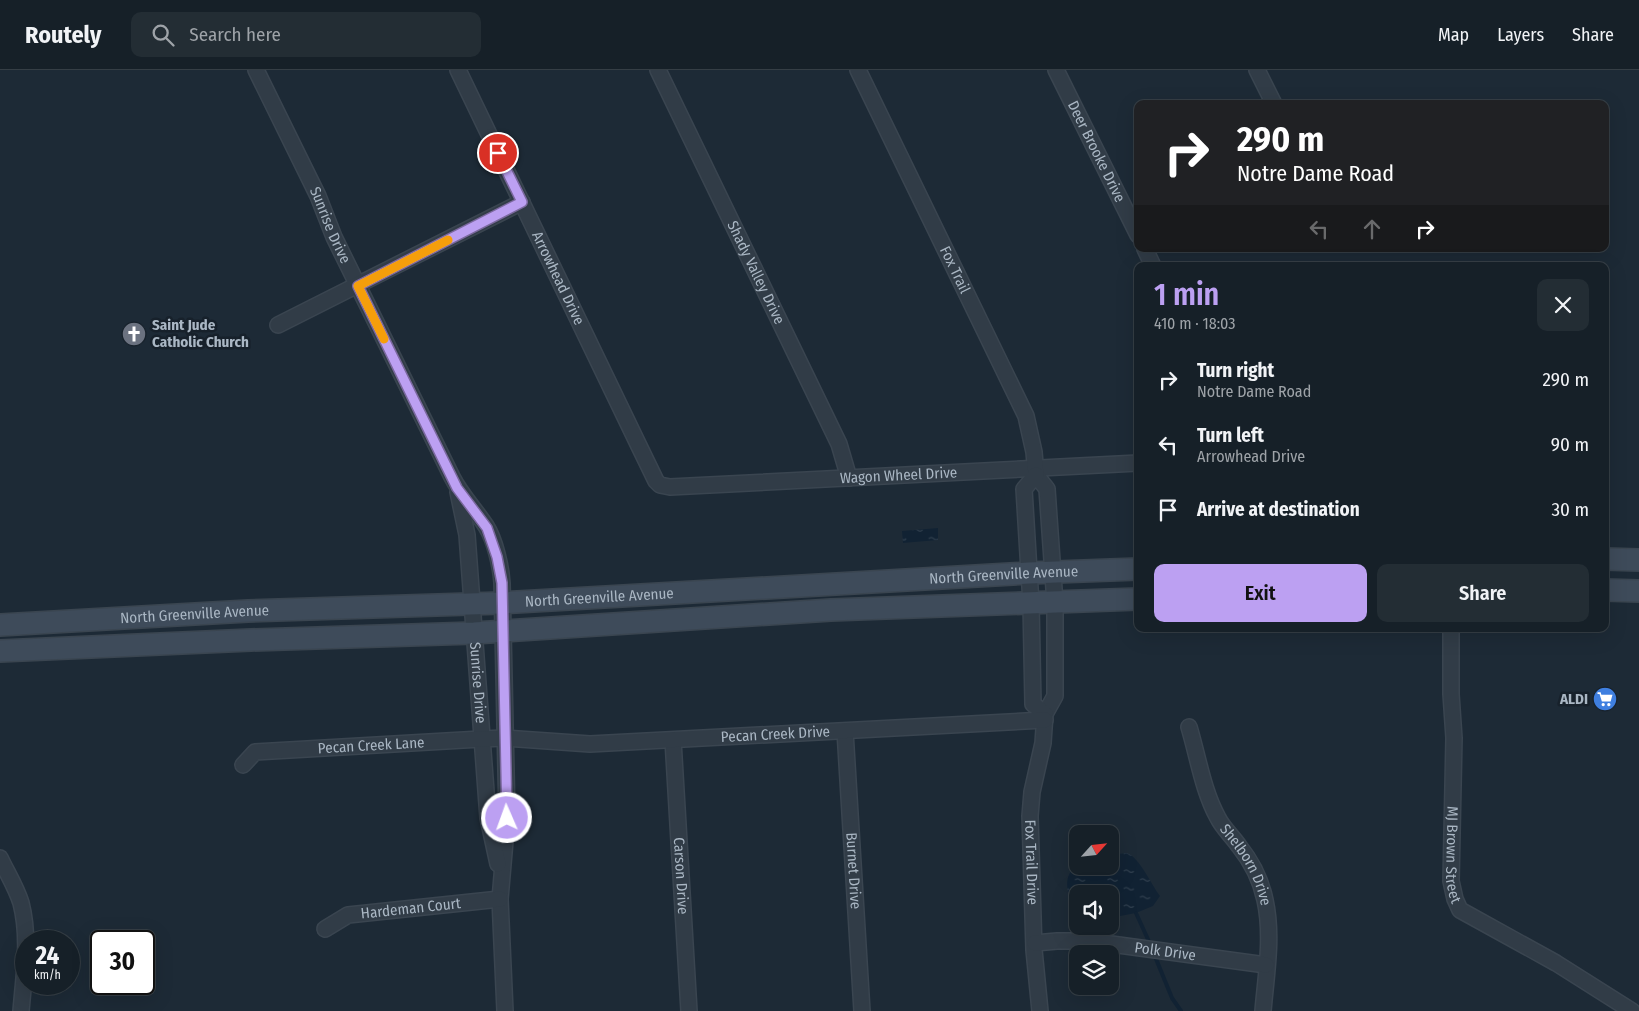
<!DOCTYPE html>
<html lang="en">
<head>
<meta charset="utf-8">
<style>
	body { margin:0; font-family:"Fira Sans Condensed",sans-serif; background:#232d34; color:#f1f3f6; height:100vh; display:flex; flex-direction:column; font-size:19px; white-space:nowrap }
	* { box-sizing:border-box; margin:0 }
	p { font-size:16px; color:#9ea3a8 }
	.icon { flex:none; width:28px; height:28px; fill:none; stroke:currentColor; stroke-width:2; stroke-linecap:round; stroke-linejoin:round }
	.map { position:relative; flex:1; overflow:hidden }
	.sheet { position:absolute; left:1134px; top:192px; width:475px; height:370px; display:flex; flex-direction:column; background:#162028; border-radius:10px; box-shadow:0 5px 20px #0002,0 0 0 1px #353e45 }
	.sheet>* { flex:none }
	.banner { position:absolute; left:1134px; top:30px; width:475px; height:152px; border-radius:10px; box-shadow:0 5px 20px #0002,0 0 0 1px #353e45; background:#202124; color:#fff; overflow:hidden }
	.needle { width:32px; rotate:63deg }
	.fabs { position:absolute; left:1069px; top:755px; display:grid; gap:10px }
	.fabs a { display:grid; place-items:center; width:50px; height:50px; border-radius:10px; background:#162028; box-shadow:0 5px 20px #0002,0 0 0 1px #353e45; font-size:25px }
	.speed { position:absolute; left:15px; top:860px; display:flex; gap:10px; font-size:25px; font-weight:700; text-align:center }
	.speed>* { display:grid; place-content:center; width:65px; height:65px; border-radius:50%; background:#162028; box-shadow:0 5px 20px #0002,0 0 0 1px #353e45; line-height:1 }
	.speed small { font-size:12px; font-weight:400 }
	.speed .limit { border:2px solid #111; border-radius:8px; background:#fff; color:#111 }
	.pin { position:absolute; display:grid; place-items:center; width:42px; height:42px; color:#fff; margin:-21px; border:2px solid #fff; border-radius:50%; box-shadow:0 1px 5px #0007 }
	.me { position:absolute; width:55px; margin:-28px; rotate:358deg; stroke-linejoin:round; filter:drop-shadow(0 0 4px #0008) }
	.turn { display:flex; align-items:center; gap:18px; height:105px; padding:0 20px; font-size:22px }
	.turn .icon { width:65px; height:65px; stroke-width:2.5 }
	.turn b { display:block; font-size:35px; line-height:42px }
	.lanes { display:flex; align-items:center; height:48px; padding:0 20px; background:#0003; justify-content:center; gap:25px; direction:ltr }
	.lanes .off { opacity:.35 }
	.round { display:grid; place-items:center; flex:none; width:52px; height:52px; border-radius:10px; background:#232d34 }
	.head { display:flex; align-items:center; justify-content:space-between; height:85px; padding:0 20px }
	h1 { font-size:30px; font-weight:600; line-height:38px; color:#bca0f2 }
	.cta { display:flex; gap:10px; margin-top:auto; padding:10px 20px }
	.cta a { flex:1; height:58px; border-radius:10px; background:#bca0f2; color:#111; font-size:20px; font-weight:600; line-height:58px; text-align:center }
	.cta a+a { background:#232d34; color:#f1f3f6 }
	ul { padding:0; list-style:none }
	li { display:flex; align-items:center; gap:15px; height:65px; padding:0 20px }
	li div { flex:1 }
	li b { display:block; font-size:19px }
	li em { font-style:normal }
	header { display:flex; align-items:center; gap:30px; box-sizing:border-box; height:70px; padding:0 25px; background:#162028; border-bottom:1px solid #353e45 }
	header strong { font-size:24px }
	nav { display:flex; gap:28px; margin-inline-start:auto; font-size:18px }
	.search { width:350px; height:45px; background:#232d34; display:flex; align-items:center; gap:12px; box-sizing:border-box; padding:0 18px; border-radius:10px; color:#9ea3a8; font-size:19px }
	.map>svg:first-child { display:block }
</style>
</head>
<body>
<header>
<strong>Routely</strong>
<div class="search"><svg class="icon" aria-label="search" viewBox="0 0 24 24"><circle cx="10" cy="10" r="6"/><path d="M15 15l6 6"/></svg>Search here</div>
<nav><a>Map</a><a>Layers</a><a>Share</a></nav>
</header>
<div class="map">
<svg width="1639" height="941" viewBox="0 0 1639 941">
	<defs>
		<pattern id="water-ripples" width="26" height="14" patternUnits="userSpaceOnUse" patternTransform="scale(1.25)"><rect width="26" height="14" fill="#123"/><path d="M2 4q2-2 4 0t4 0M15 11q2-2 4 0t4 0" fill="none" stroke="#31404f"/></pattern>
	</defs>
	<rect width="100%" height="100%" fill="#1d2a36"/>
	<path fill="url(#water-ripples)" d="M938,458V470L903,473L902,461Z
		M1127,783C1140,788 1151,814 1160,826L1153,836L1136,843L1110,848V824H1078L1077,839C1067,831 1061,803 1077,797C1087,794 1100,796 1110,796V785Z"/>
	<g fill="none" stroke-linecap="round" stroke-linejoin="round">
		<path stroke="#123" stroke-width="4" d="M1136,843L1151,876
			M1154,884L1172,928L1181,941"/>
		<g stroke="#3a4550" stroke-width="18">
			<g id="minor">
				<path id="s1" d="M256,0L318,126L334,167L452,407C461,425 475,439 486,456C495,470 501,497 502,513L507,748L500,829L505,941"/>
				<path id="s2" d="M458,0L639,376L656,411L660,415L670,417L1138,393"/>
				<path id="s3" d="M658,0L839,374L849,408"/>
				<path id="s4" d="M858,0L1026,346L1034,382L1036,405L1047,419L1055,533V626L1045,644L1043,673L1032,722L1030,746L1034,880L1040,941"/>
				<path id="s5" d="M1056,0L1138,165"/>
				<path d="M1257,0L1274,34"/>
				<path d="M1145,179L1153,196"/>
				<path d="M278,255L522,132"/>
				<path d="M1036,405L1024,419L1031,534L1033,634L1045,644"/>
				<path id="s6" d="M458,422L467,465L488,748L498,794"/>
				<path id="s7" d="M1451,559V624L1454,668L1451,811L1455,829L1460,840L1556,893L1632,941"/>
				<path id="s8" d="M1189,657C1198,687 1203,721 1218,748C1223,758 1232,766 1239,776C1251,791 1261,811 1265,830C1273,866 1266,905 1263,941"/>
				<path id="s9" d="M845,661L862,941"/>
				<path id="s10" d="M673,670L689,941"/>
				<path id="s11" d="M243,695L255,682L481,669L505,668L590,674L1045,650"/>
				<path d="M0,788C7,803 16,817 21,833C30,868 24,905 21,941"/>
				<path id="s12" d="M325,859L348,845L500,829"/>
				<path id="s13" d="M1035,873L1057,871H1089L1266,895"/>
			</g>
		</g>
		<g stroke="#3a4550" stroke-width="24">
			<g id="secondary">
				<path d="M1605,489L1639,490"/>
				<path d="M1605,520L1639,521"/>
				<path id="s14" d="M0,555L248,541L501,533L1029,503L1138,499"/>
				<path d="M0,581L251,570L474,563L831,540L1138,529"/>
			</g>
		</g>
		<use href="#minor" stroke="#313c47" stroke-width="15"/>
		<use href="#secondary" stroke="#3e4b5a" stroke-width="21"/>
	</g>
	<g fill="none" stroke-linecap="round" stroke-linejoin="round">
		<g stroke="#7a689d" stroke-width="12">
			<path id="route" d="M498,83L522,132L358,216L457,418L487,458L497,487L502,513L507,748"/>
		</g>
		<use href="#route" stroke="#bca0f2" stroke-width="9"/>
		<path stroke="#f59e0b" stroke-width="9" d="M384,269L358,216L448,170"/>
	</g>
	<defs>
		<g id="church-disc" transform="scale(1.25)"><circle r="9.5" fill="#6b7280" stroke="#17212b"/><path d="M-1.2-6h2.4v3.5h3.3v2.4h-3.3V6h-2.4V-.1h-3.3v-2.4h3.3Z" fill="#fff"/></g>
		<g id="supermarket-disc" transform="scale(1.25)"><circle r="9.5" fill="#3f7fe0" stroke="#17212b"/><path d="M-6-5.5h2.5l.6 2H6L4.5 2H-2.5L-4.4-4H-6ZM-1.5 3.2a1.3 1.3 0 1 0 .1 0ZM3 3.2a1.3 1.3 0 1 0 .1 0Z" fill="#fff"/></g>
	</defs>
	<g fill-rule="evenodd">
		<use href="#church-disc" x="134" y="264"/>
		<use href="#supermarket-disc" x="1605" y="629"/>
	</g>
	<g text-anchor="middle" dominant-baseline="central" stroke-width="5" stroke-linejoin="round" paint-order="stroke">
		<g font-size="15" fill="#aab7c4" stroke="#17212b">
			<text stroke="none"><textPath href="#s5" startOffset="91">Deer Brooke Drive</textPath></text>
			<text stroke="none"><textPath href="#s1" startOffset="172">Sunrise Drive</textPath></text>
			<text stroke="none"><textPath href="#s4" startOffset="222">Fox Trail</textPath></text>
			<text stroke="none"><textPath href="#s3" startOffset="225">Shady Valley Drive</textPath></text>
			<text stroke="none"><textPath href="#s2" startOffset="231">Arrowhead Drive</textPath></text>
			<text stroke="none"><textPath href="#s2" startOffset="701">Wagon Wheel Drive</textPath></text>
			<text stroke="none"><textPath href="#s14" startOffset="1005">North Greenville Avenue</textPath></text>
			<text stroke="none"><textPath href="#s14" startOffset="600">North Greenville Avenue</textPath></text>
			<text stroke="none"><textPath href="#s14" startOffset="195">North Greenville Avenue</textPath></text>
			<text stroke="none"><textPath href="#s6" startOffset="192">Sunrise Drive</textPath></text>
			<text stroke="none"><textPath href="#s11" startOffset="539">Pecan Creek Drive</textPath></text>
			<text stroke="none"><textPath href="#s11" startOffset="134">Pecan Creek Lane</textPath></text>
			<text stroke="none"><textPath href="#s7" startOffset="226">MJ Brown Street</textPath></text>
			<text stroke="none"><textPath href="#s4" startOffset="840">Fox Trail Drive</textPath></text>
			<text stroke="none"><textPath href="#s8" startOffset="151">Shelborn Drive</textPath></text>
			<text stroke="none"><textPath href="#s9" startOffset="140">Burnet Drive</textPath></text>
			<text stroke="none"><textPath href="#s10" startOffset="136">Carson Drive</textPath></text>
			<text stroke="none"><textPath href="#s12" startOffset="90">Hardeman Court</textPath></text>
			<text stroke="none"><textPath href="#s13" startOffset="131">Polk Drive</textPath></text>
		</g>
		<g font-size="15" font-weight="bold" fill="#aab7c4" stroke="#17212b" text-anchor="start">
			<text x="152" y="255">Saint Jude<tspan x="152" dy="17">Catholic Church</tspan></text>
			<text x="1588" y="629" text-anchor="end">ALDI</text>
		</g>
	</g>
</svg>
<div class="fabs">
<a><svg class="needle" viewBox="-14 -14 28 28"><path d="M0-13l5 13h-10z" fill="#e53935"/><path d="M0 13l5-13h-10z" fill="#9ea3a8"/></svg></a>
<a><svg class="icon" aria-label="sound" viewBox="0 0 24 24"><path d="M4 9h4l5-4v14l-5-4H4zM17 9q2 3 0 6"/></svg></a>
<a><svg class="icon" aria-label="layers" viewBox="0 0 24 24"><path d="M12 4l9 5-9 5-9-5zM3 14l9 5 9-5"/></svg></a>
</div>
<div class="speed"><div>24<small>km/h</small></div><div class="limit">30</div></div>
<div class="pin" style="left:498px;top:83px;background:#d93025"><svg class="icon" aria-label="arrive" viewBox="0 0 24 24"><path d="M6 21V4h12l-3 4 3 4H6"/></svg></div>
<svg class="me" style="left:507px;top:748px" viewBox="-20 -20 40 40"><circle r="17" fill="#bca0f2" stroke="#fff" stroke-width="3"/><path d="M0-11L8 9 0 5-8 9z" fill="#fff"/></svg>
<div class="banner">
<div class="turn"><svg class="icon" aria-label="right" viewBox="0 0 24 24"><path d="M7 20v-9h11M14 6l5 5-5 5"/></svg><div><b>290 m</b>Notre Dame Road</div></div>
<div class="lanes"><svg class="icon off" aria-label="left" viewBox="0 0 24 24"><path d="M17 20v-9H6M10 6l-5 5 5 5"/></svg><svg class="icon off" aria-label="ahead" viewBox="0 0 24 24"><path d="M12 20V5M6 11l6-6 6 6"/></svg><svg class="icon" aria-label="right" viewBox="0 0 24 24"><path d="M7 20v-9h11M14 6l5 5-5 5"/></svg></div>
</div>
<section class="sheet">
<div class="head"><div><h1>1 min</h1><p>410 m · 18:03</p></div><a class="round"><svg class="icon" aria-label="close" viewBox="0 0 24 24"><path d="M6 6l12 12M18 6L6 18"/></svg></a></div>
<ul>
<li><svg class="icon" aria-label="right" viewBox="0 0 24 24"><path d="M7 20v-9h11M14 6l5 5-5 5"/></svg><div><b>Turn right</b><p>Notre Dame Road</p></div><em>290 m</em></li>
<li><svg class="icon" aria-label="left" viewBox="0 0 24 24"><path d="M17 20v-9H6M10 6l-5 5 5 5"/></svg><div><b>Turn left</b><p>Arrowhead Drive</p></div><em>90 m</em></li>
<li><svg class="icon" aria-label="arrive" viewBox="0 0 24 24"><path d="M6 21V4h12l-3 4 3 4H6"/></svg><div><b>Arrive at destination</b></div><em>30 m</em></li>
</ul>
<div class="cta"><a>Exit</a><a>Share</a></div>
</section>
</div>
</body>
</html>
